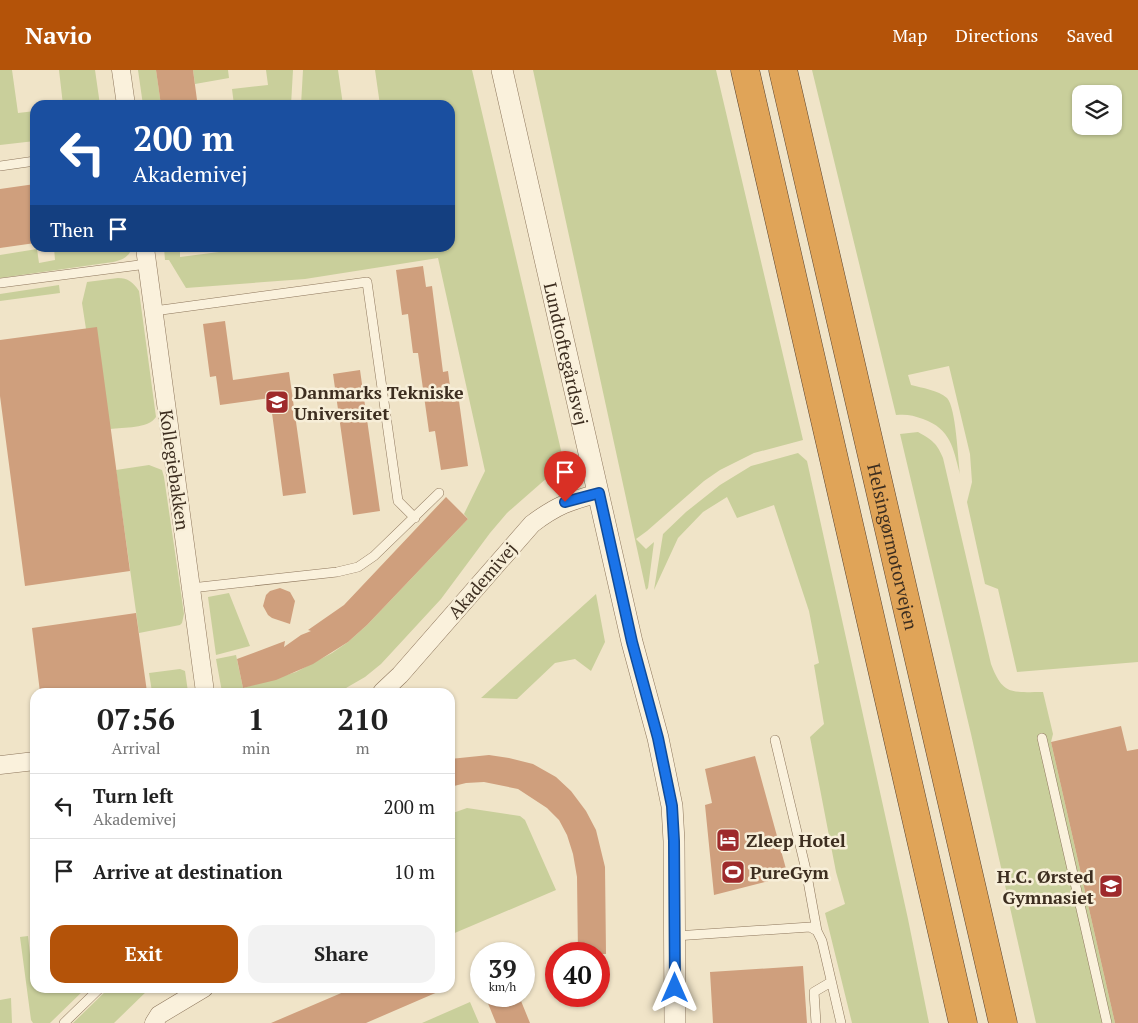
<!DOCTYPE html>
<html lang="en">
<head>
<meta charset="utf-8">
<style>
	body { margin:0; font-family:"PT Serif",serif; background:#f2f2f2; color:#222; height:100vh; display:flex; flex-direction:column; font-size:19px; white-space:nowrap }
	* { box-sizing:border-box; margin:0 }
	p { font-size:16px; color:#767676 }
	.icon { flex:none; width:28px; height:28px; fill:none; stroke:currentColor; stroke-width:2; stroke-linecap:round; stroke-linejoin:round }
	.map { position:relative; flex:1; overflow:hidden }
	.details { position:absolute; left:30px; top:618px; width:425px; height:305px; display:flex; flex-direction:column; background:#fff; border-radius:15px; box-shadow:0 1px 4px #0004 }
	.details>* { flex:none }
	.guide { position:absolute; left:30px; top:30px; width:425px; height:152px; border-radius:15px; box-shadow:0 1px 4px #0004; background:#1a4fa0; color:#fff; overflow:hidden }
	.buttons { position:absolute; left:1072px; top:15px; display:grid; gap:10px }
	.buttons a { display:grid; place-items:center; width:50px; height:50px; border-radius:10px; background:#fff; box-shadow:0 1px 4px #0004; font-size:25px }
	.speed { position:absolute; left:470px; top:872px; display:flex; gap:10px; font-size:25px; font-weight:700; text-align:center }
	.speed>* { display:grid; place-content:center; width:65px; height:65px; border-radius:50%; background:#fff; box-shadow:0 1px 4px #0004; line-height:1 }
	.speed small { font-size:12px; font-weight:400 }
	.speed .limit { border:8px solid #d22; background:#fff; color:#111 }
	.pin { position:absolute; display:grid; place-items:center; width:42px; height:42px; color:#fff; margin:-51px -21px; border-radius:50% 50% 50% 0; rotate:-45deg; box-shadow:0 0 5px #0007 }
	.pin .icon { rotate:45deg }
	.me { position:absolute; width:55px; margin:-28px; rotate:0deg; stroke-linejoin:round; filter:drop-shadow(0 0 4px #0008) }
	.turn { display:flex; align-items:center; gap:18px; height:105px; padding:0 20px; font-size:22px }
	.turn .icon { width:65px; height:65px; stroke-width:2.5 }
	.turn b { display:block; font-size:35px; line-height:42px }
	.then { display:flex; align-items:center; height:48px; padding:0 20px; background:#0003; gap:10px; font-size:19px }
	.eta { display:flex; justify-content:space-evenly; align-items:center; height:85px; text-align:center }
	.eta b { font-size:30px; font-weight:700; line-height:35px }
	.button { display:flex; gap:10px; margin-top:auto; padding:10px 20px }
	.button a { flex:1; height:58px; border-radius:15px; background:#b45309; color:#fff; font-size:20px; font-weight:700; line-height:58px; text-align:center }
	.button a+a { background:#f2f2f2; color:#222 }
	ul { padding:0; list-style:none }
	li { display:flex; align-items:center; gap:15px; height:65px; padding:0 20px; border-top:1px solid #e0e0e0 }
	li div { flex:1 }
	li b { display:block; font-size:19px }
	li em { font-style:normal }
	header { display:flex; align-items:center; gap:30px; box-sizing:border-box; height:70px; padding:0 25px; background:#b45309; color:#fff }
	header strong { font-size:24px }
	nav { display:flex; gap:28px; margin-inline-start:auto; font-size:18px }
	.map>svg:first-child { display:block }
</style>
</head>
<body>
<header>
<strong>Navio</strong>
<nav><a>Map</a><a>Directions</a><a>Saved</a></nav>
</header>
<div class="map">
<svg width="1138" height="953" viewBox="0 0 1138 953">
	<rect width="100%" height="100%" fill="#f0e4c8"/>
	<path fill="#c9cf9b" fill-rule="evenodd" d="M0,0H12L18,43L35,41V71L0,75Z
		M59,0H95L100,35H63Z
		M138,0H156L161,35H143Z
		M193,0H228L229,8L195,14Z
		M266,0H293L291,35H234L232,19L268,15Z
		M303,0H338L343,35H329L319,32L312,35H301Z
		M375,0H472L564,393L507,443L490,463L441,529L381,594L365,607L346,618L330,622H222L216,589L236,585L243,618L296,602L332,583L348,572L367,555L468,449L464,444L485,401L438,188L305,209L186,218L169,190H165L164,178H180V187L250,178H450V35H380Z
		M533,0H716L803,370L754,383L720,400L704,411L647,461L636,469L646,479L654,472L648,518L646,520Z
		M812,0H1138V592L1017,602L998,519L985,514L967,432L972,412L970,384L949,296L908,305L911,315C922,318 938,320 947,328C956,337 958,390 960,404C953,378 951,359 923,349C913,345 906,344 896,345ZM1081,24H1114V56H1081Z
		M54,178H132C129,187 122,190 113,192L0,208V185L37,179L39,193L55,190Z
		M118,208C128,208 133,212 139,221L156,347C148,359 124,357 110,359L86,259L82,233L87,212Z
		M59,215L60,223L0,231V224Z
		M918,362C932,370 937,373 943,388L991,594C1003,626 1012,622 1043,622L1053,664L1051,672L1115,953H1036L971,664L900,364Z
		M798,383L807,391L908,849L929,953H852L825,843L845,834L836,802L810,667L824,654L814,595L819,593L809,541L774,435L737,448L727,427L703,442L678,468L654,520L663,464L686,442L720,415L751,396Z
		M149,395L162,400L164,407L184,544L182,553L180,555L139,563L116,400Z
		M229,523L250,576L216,585L208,527Z
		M596,524L605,572L591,601L575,589L555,593L517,629L481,628Z
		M180,599L185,601L188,622H152L149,603Z
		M467,738L520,746L525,750L556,820L450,865V744Z
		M28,866L30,885H35V918H86L50,953H33L31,950L20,867Z
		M109,918H150L114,953H73Z
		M11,928L12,953H0V930Z
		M470,932L479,953H422Z"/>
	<path fill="#cf9f7d" d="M156,0H193L197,30L161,35Z
		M35,114V173L0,178V119Z
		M423,196L426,217L432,216L443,302L448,301L452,332L459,331L468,396L441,400L435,361L429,362L418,283H413L408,244L402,245L396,200Z
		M225,251L233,310L289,302L306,423L283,426L270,328L220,335L216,306L210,307L203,254Z
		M97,257L130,501L25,516L0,326V270Z
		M360,300L380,441L353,445L333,304Z
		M446,427L468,449L367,555L348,572L313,594L276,610L243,618L237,589L285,571L284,577L301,565L311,561L308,560L344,535Z
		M280,518L290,522L295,531L290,554L272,548L268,545L263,536L266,525L270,521Z
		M136,543L147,622H40L32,558Z
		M1121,656L1127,681L1138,679V953H1115L1051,672Z
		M489,685L509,688L533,694L556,707L571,721L586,741L596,760L605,797L606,884H578L577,807L573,784L567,765L559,750L547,738L518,719L484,712L466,713L450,717V689Z
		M755,686L788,806L714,825L705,735L712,733L705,699Z
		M803,896L807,953H713L710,902Z
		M353,918H447L366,953H271Z
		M485,926H519L530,953H496Z"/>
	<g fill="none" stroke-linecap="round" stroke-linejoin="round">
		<g stroke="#8d765c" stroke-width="10">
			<path id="service" d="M0,96L35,91
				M0,213L147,194
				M154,241L367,212L398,431L415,448
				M191,518L337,502L358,497L374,486L439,423
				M1042,668L1107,953
				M775,670L806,800L817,861L822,871L841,953
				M675,866L810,857L817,861
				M64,953L100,918
				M816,953L814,922L831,912"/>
		</g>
		<g stroke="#8d765c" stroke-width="19">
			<path id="minor" d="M121,0L126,35
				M145,178L205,622
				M382,622L400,605L532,454C557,435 570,431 599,423
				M0,695L35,691
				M154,953L159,945L204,918"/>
		</g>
		<g stroke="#8d765c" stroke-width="22">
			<g id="tertiary">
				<path id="s1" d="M502,0L632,572L658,668L672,736L674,771L675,953"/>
			</g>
		</g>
		<g stroke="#5b4430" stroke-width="29">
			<g id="motorway">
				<path d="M745,0L963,953"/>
				<path id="s2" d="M783,0L1003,953"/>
			</g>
		</g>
		<use href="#service" stroke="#faf1dc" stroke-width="9"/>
		<use href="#minor" stroke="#faf1dc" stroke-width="18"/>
		<use href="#tertiary" stroke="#faf1dc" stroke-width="21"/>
		<use href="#motorway" stroke="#e0a458" stroke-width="28"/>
	</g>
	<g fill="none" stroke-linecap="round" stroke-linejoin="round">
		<g stroke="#114b97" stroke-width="12">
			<path id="route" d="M565,432L599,423L632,572L658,668L672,736L674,771L675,918"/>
		</g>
		<use href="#route" stroke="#1a73e8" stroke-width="9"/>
	</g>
	<defs>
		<g id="university-square" transform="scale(1.25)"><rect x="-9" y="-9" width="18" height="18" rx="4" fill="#9e2a2b" stroke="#f7eed8"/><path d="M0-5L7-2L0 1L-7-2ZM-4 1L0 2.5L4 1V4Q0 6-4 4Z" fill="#fff"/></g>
		<g id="hotel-square" transform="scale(1.25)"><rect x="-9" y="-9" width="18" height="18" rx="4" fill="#9e2a2b" stroke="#f7eed8"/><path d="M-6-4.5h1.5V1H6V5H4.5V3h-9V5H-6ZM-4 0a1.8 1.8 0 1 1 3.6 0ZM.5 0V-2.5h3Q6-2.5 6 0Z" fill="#fff"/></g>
		<g id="stadium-square" transform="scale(1.25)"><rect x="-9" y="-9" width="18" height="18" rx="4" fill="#9e2a2b" stroke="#f7eed8"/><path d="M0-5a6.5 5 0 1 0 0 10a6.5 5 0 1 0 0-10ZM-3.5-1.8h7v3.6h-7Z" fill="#fff"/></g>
	</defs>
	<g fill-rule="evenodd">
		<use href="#university-square" x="277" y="332"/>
		<use href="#hotel-square" x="728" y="770"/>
		<use href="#stadium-square" x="733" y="802"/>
		<use href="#university-square" x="1111" y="816"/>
	</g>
	<g text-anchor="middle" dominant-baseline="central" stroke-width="5" stroke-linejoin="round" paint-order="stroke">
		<g font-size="18" fill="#3d2e20" stroke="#f7eed8">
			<text stroke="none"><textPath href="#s1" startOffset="291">Lundtoftegårdsvej</textPath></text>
			<text transform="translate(175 400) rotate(82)">Kollegiebakken</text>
			<text stroke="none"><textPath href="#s2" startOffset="489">Helsingørmotorvejen</textPath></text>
			<text transform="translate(482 510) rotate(-49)">Akademivej</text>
		</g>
		<g font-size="18" font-weight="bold" fill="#3d2e20" stroke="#f7eed8" text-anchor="start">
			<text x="294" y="322">Danmarks Tekniske<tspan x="294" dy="21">Universitet</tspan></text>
			<text x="746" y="770">Zleep Hotel</text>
			<text x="750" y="802">PureGym</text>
			<text x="1094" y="806" text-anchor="end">H.C. Ørsted<tspan x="1094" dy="21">Gymnasiet</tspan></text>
		</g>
	</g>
</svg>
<div class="buttons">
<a><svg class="icon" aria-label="layers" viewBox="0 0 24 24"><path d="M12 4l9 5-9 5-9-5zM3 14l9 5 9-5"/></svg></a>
</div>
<div class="speed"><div>39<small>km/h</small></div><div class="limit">40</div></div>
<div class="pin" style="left:565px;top:432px;background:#d93025"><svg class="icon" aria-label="arrive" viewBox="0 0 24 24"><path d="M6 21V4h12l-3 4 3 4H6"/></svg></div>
<svg class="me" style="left:675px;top:918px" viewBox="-20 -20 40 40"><path d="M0-17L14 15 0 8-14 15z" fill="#1a73e8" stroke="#fff" stroke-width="4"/></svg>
<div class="guide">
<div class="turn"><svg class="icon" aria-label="left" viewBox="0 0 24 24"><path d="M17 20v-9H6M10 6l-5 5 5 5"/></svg><div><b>200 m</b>Akademivej</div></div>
<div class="then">Then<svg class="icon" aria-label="arrive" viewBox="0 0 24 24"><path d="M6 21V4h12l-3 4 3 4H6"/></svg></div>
</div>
<section class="details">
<div class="eta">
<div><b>07:56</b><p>Arrival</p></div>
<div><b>1</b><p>min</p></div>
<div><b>210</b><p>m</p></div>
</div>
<ul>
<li><svg class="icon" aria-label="left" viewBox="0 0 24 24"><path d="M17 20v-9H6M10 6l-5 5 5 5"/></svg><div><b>Turn left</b><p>Akademivej</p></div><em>200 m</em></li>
<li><svg class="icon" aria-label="arrive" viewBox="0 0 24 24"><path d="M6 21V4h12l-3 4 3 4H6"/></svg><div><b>Arrive at destination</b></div><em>10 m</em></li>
</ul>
<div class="button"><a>Exit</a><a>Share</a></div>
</section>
</div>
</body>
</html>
